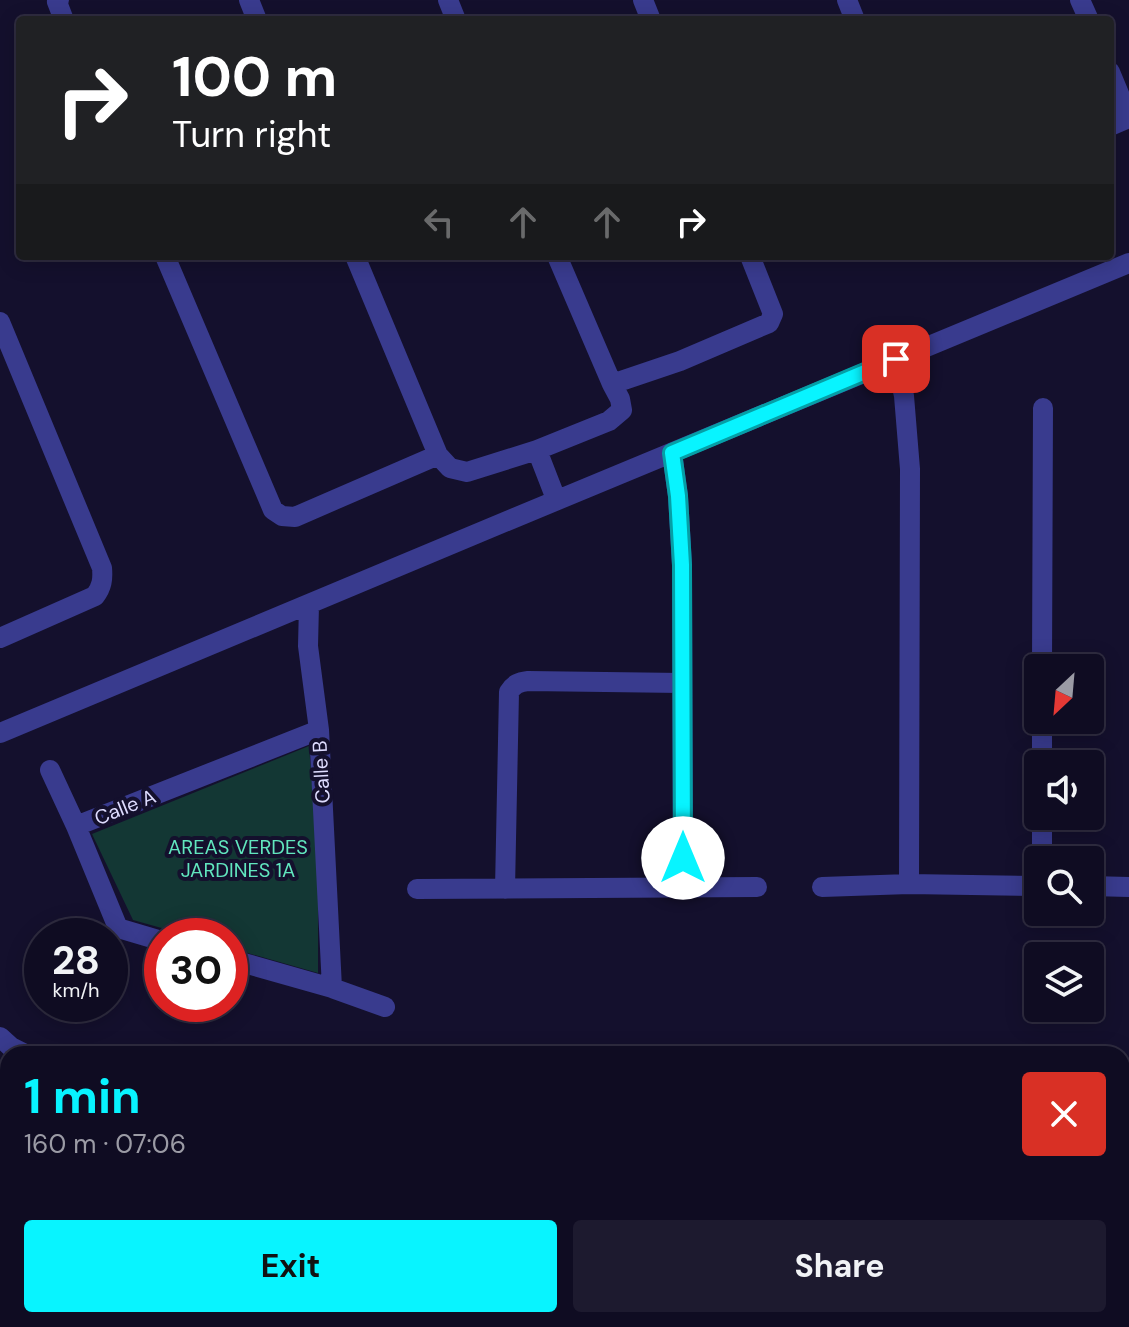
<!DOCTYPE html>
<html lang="en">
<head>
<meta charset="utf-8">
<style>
	body { margin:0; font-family:"DM Sans",sans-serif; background:#1d1a2f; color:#f1f3f6; height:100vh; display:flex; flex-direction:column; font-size:30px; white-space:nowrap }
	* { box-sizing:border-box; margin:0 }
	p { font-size:26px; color:#9b9ba5 }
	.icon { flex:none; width:44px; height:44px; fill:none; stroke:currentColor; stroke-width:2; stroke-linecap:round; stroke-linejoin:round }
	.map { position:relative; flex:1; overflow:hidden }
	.details { position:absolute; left:0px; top:1046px; width:1130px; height:282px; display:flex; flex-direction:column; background:#0f0c22; border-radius:24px 24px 0 0; box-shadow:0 4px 20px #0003,0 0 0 2px #2f2c40 }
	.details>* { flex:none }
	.hud { position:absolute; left:16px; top:16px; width:1098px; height:244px; border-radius:8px; box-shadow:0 4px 20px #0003,0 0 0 2px #2f2c40; background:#202124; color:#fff; overflow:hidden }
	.needle { width:52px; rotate:206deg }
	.controls { position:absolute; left:1024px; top:654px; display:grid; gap:16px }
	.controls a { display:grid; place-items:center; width:80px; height:80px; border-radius:8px; background:#0f0c22; box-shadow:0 4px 20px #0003,0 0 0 2px #2f2c40; font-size:40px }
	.speed { position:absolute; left:24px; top:918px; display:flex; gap:16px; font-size:40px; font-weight:700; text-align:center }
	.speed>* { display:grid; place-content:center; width:104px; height:104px; border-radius:50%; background:#0f0c22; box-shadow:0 4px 20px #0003,0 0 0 2px #2f2c40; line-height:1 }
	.speed small { font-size:20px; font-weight:400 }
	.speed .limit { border:12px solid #d22; background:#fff; color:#111 }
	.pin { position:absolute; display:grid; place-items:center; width:68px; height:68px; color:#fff; margin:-34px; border-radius:16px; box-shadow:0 4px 12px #0006 }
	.me { position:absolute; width:88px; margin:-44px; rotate:0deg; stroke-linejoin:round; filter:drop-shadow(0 0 6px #0008) }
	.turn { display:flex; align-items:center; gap:28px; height:168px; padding:0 24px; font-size:36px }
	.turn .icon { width:104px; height:104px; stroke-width:2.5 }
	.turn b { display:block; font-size:56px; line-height:68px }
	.lanes { display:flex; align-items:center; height:76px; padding:0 24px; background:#0003; justify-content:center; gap:40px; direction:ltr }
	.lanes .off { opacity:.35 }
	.round { display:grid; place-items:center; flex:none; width:84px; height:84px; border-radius:8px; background:#1d1a2f }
	.headline { display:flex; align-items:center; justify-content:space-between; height:136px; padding:0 24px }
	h1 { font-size:48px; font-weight:700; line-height:60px; color:#08f4ff }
	.cta { display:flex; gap:16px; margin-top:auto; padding:16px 24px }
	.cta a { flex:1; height:92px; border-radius:8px; background:#08f4ff; color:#111; font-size:32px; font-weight:700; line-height:92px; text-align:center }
	.cta a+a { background:#1d1a2f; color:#f1f3f6 }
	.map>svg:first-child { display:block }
</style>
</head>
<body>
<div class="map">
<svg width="1129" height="1327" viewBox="0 0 1129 1327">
	<rect width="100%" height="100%" fill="#14102d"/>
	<path fill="#133734" d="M309,746L318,861V973L230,948V936H190L133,920L92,834Z"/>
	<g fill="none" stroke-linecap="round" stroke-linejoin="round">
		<path stroke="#393b8e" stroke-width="20" d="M59,0L57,2L64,20
			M249,0L257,20
			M448,0L456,20
			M643,0L651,20
			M847,0L855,20
			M1080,0L1089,20
			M1110,72L1129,118
			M1110,126L1129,118
			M165,256L273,510L282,516L295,517L438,455
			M355,256L438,455L450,468L467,472L537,450L609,421L622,410L620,399L612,384
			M557,256L612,384L680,361L769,323L773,314L750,256
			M0,322L102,568C103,579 102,587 95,596L0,638
			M896,359L904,396L910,469L909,884
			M537,450L556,499
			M672,453L678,496L682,565L683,888
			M309,605L308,646L319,730L332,988
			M1042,668L1043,408
			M0,733C376,575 752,419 1129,263
			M1042,764V720
			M50,770L76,826
			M1042,860V816
			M1090,886L1129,887
			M822,887L909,884L1038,886
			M417,889L757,887
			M505,889L509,692C514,684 519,682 528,681L682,683
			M162,941L118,928L76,826L319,730
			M230,959L332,988L385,1007
			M0,1037L11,1047L25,1054
			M0,1092L8,1072
			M0,1157L8,1163
			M0,1306L8,1311
			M35,1320L56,1327
			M562,1320V1327
			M1039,1320V1327
			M319,1327L320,1320
			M604,1327V1320
			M822,1327V1320"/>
	</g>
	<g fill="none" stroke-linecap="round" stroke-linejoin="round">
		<g stroke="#059fa6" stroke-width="20">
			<path id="route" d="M683,858L682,565L678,496L672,453L896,359"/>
		</g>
		<use href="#route" stroke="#08f4ff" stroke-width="14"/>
	</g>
	<g text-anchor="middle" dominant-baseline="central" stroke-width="8" stroke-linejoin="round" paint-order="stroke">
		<g font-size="20" fill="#dedcff" stroke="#14102d">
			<text transform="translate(321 772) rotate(-93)">Calle B</text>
			<text transform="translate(125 807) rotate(-22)">Calle A</text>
		</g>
		<g font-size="20" fill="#61e6be" stroke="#14102d">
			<text x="238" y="847">AREAS VERDES<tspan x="238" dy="23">JARDINES 1A</tspan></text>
		</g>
	</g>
</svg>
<div class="controls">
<a><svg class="needle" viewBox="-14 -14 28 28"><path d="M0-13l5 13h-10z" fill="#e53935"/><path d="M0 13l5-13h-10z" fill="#9b9ba5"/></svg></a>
<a><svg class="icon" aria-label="sound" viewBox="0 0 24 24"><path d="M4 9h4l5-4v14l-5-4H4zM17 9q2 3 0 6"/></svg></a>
<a><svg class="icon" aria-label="search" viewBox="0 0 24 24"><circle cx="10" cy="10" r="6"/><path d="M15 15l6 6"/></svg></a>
<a><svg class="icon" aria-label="layers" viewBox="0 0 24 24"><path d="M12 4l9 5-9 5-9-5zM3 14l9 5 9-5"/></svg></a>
</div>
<div class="speed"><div>28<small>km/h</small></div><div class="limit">30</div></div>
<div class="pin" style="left:896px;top:359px;background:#d93025"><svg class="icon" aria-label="arrive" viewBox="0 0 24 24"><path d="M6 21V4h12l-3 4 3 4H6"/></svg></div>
<svg class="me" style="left:683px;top:858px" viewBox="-20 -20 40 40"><circle r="19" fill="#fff"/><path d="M0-13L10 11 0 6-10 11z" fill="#08f4ff"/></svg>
<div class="hud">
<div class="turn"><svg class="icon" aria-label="right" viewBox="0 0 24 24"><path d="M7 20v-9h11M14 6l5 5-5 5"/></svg><div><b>100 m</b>Turn right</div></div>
<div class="lanes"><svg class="icon off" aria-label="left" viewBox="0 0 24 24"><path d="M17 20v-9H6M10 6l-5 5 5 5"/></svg><svg class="icon off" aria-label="ahead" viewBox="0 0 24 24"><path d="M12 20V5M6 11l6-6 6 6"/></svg><svg class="icon off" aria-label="ahead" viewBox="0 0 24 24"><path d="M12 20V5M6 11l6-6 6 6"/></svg><svg class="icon" aria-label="right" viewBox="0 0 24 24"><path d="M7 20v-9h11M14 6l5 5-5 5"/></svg></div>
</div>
<section class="details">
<div class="headline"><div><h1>1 min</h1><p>160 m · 07:06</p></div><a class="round" style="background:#d93025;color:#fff"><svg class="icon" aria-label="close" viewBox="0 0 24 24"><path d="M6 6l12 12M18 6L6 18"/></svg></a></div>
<div class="cta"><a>Exit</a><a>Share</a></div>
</section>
</div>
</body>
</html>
